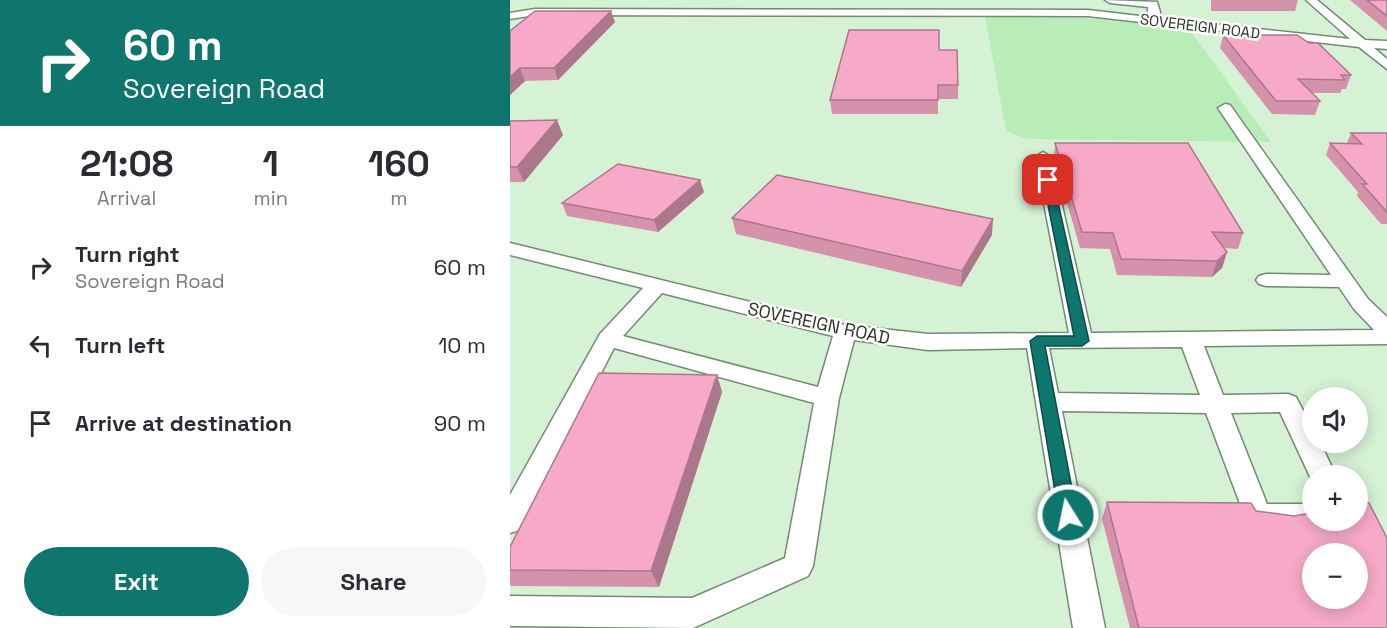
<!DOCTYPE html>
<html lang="en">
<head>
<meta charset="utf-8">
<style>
	body { margin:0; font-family:"Space Grotesk",sans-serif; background:#f7f7f7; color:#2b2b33; height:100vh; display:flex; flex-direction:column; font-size:22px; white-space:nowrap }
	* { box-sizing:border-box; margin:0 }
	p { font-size:20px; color:#7c7c81 }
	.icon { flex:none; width:33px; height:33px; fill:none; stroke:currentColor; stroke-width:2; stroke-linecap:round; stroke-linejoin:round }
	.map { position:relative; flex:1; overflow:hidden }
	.side { display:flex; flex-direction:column; background:#fff; width:510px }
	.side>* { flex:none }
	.top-card { background:#0f766e; color:#fff; overflow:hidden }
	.buttons { position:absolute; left:792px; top:387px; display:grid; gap:12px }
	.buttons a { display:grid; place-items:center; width:66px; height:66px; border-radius:50%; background:#fff; box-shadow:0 3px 15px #0003; font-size:30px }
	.pin { position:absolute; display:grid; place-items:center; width:51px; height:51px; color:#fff; margin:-26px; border-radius:12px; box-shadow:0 3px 9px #0006 }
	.me { position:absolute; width:66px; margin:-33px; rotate:350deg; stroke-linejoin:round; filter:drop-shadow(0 0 4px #0008) }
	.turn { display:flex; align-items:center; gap:21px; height:126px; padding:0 24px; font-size:27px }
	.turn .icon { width:78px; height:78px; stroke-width:2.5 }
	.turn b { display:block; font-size:42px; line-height:51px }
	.eta { display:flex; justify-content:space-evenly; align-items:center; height:102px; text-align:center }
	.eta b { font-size:36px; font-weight:800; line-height:42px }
	.button { display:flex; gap:12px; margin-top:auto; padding:12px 24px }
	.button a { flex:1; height:69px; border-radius:36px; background:#0f766e; color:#fff; font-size:24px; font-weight:800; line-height:69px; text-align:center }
	.button a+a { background:#f7f7f7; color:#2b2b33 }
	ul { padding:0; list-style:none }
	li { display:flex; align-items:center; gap:18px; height:78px; padding:0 24px }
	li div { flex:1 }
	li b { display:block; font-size:22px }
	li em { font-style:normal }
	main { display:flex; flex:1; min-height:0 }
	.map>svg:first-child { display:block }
</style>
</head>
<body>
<main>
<section class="side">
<div class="top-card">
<div class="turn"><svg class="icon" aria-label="right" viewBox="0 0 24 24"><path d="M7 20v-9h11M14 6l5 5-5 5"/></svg><div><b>60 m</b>Sovereign Road</div></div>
</div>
<div class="eta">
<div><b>21:08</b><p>Arrival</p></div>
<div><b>1</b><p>min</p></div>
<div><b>160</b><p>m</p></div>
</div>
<ul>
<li><svg class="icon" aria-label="right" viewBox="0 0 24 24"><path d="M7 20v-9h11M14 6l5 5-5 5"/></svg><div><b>Turn right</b><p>Sovereign Road</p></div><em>60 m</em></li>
<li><svg class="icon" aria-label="left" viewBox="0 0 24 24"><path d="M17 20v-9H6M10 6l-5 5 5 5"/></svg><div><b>Turn left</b></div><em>10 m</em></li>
<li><svg class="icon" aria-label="arrive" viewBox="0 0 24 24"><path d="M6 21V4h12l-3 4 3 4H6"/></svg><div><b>Arrive at destination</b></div><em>90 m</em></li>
</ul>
<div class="button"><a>Exit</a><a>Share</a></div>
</section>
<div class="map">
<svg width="877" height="628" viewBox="0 0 877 628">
	<rect width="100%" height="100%" fill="#e7ffe6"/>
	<path fill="#d6f2d5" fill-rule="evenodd" d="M0,0H877V628H0ZM802,398H848V442H802ZM802,476H848V520H802ZM802,554H848V598H802Z"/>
	<path fill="#b9edb8" d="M526,14L678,27L761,142L517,139L496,131L475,16Z"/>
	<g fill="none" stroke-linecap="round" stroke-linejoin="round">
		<g stroke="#748a74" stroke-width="3">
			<path id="minor" d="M595,0L647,2L650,12L649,18L840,39L796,0H807L855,40L877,41V49L864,48L877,59V69L849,47L578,16L25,15L0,19V13L25,9L578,10L638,17V7L600,3Z
				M715,104L720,105L858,299L877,317V344L694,346L713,395L778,394L786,397L802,428V442H810L826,476H802V481L770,412L721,413L757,504H802V520H814L812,525C792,532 758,532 738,525L696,413L552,411L595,628H563L517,348L418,350L344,340L329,398L303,566L298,576L183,628L0,626V596L182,598L275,558L304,403L104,348L10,530L0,533V495L90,334L133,288L0,255V243L335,325L418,334L559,333L525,157L533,152L541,157L581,333L864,330L844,309L829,287L756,286L749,284L746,280L749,276L756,274L821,275L708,108ZM152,293L323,336L308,387L113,336ZM672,347L690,395L548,393L539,348Z"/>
		</g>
		<use href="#minor" fill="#fff" fill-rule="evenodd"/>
	</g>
	<path fill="#d492ab" d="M701,0H788L785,11H701Z
		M840,0H877V31Z
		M105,22L48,80L15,81L0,95V31Z
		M713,35L841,75L836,89H832L830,93H802L810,101L805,115L762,114L710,48Z
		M429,50L448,85V99H428V114H322L320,100Z
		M0,121L53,135L14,182H0Z
		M841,133H877V224H871L847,196L848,192L816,155L820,143H837Z
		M545,143L733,233L728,249L714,248L717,252L712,268L702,277L607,275L600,249L570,248L544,158Z
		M194,192L148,232L57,216L52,203Z
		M222,218L482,235L451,287L226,234Z
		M207,375L212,392L149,587L1,586L0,584V547Z
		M597,502L877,628H620L592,519Z"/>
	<path fill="#ac778b" d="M101,11L105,22L48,80L44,68Z
		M10,68L15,81L0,95V77Z
		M47,120L53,135L14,182L7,167Z
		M190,180L194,192L148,232L144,220Z
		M483,219L482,235L451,287L452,271Z
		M717,252L712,268L702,277L707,261Z
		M207,375L212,392L149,587L141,571Z"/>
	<path fill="#f6aac7" stroke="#ac778b" stroke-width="1.5" fill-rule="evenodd" d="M857,0H877V16Z
		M25,11H101L44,68H10L0,77V31Z
		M339,30H429V50H447L448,85H428V100H320Z
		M713,35H787L799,43H808L841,75H831L835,80L788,79L810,101H766Z
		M47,120L7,167H0V121Z
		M841,133H877V212L852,184H857L820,143L852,144Z
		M545,143H678L733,233L702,232L717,252L707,261L611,259L603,233L572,232Z
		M108,164L190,180L144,220L52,203Z
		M267,175L483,219L452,271L222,218Z
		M89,373L207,375L141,571L0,570V547Z
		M597,502L741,503L746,511L784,516L802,513V520H848V503H859L877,538V628H629ZM802,554H848V598H802Z"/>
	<path fill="#0f766e" stroke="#0a4d48" stroke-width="1.5" d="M538,177L543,180L579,341L572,346H535L567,515L565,521L558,523L552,521L549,515L520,341L527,336H564L533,180Z"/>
	<g text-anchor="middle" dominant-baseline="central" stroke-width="5" stroke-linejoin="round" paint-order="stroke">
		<g font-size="15" fill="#2a332a" stroke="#fff">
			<text transform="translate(690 26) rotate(7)">SOVEREIGN ROAD</text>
		</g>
		<g font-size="18" fill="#2a332a" stroke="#fff">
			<text transform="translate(309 323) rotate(12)">SOVEREIGN ROAD</text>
		</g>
	</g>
</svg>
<div class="buttons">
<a><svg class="icon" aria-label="sound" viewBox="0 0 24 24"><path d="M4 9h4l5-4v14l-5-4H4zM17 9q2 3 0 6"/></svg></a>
<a>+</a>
<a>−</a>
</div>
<div class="pin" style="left:538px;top:180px;background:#d93025"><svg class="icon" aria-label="arrive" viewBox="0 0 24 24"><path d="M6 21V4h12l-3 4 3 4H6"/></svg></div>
<svg class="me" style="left:558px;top:515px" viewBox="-20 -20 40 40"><circle r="17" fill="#0f766e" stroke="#fff" stroke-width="3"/><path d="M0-11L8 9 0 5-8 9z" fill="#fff"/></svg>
</div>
</main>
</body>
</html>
